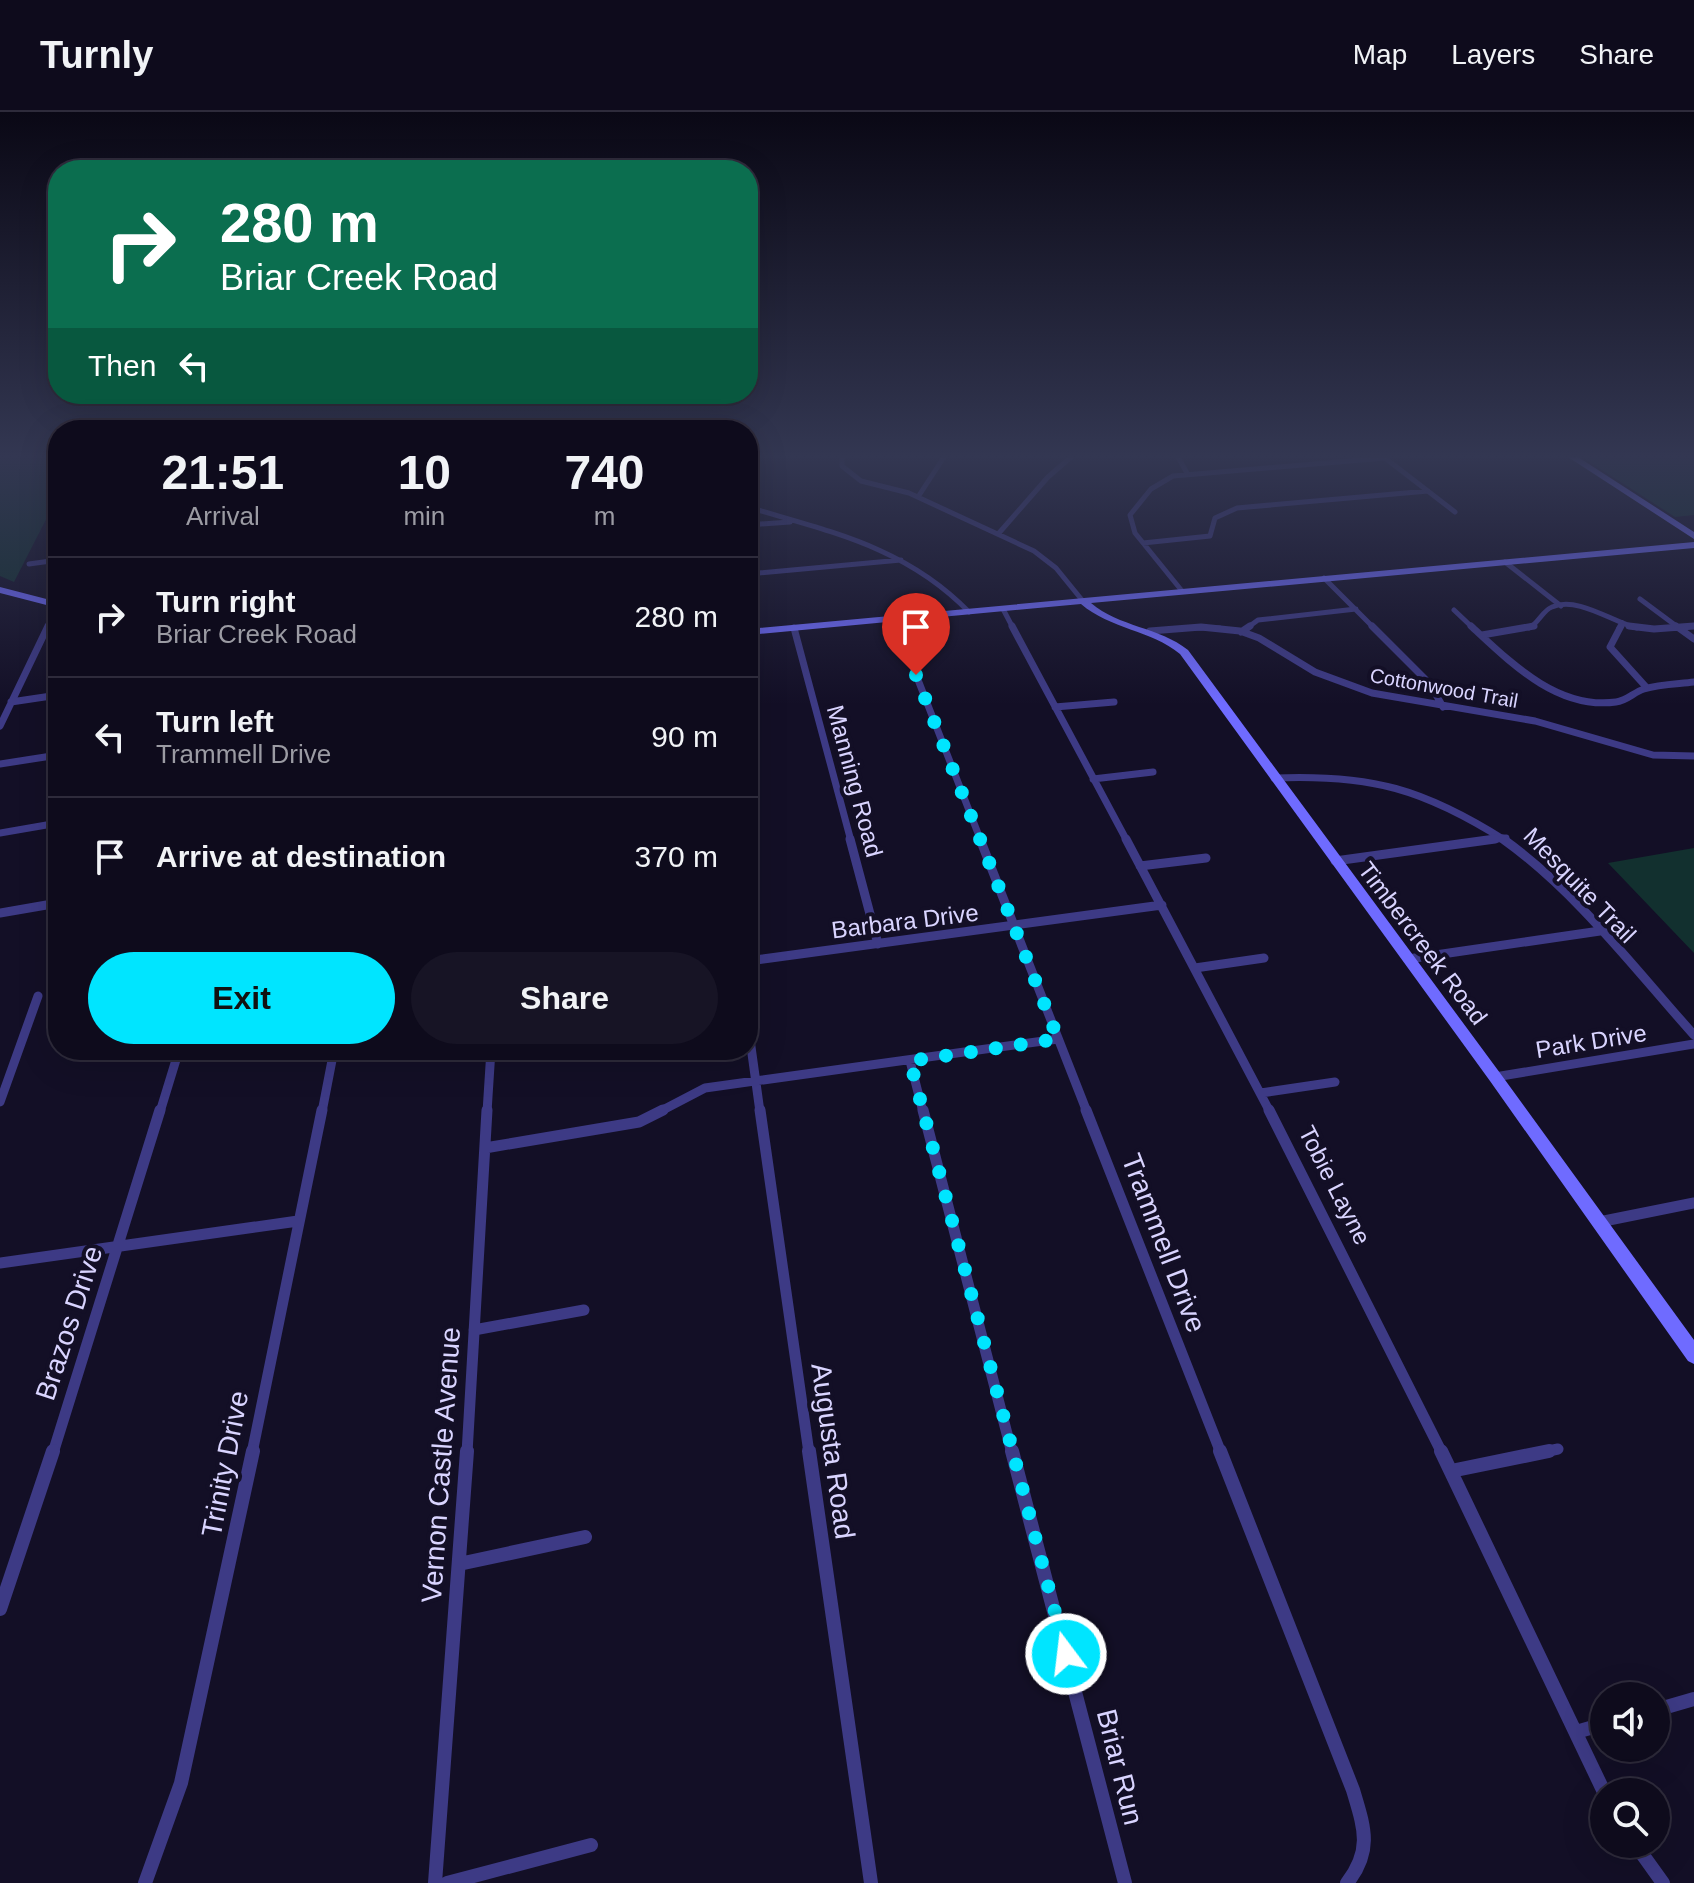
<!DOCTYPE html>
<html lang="en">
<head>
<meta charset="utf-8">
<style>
	body { margin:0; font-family:Helvetica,sans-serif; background:#171425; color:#f1f3f6; height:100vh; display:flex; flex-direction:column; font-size:30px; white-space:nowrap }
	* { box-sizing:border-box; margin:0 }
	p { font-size:26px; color:#9b9ba3 }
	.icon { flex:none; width:44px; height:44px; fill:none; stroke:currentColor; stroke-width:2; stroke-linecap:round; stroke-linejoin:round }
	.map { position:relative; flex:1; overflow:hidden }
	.panel { position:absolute; left:48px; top:308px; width:710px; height:640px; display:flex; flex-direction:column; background:#0e0b1c; border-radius:32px; box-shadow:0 8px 32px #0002,0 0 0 2px #2e2b3b }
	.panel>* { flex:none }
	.banner { position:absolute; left:48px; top:48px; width:710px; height:244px; border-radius:32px; box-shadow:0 8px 32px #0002,0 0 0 2px #2e2b3b; background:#0b6e4f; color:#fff; overflow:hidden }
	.controls { position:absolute; left:1590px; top:1570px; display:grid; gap:16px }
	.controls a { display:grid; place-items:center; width:80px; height:80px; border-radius:50%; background:#0e0b1c; box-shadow:0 8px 32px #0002,0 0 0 2px #2e2b3b; font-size:40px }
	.pin { position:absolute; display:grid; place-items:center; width:68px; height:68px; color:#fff; margin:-82px -34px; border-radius:50% 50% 50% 0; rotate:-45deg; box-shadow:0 0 8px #0007 }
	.pin .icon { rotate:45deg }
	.me { position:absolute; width:88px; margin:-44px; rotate:345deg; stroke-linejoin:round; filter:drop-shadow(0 0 6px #0008) }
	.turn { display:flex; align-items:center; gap:28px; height:168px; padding:0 40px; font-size:36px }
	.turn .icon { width:104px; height:104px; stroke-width:2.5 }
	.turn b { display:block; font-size:56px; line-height:68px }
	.then { display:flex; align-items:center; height:76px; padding:0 40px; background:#0003; gap:16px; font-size:30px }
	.eta { display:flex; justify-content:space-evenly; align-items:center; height:136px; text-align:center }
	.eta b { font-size:48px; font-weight:700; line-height:56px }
	.primary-button { display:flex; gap:16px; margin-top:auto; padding:16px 40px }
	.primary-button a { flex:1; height:92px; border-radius:48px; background:#00e5ff; color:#111; font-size:32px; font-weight:700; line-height:92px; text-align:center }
	.primary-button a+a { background:#171425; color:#f1f3f6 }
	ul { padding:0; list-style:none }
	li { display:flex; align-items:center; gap:24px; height:120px; padding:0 40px; border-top:2px solid #2e2b3b }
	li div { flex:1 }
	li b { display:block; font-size:30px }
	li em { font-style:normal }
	header { display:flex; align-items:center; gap:48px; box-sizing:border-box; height:112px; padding:0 40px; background:#0e0b1c; border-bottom:2px solid #2e2b3b }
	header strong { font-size:38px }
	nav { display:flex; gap:44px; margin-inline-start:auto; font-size:28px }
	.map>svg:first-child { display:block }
</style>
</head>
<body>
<header>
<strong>Turnly</strong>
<nav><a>Map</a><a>Layers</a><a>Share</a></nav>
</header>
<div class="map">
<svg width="1694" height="1771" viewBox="0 0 1694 1771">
	<rect width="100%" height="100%" fill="#130f26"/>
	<path fill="#12302f" d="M0,345H58V384L14,470L0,464Z
		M1582,345H1694V403L1675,405Z
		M1694,736V841L1608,751Z"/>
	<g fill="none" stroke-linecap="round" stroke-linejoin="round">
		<path stroke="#3d3a85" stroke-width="5" d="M842,345V354L861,369L909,381L1034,439L1056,456L1082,488
			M1178,345L1187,361
			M918,385L944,345
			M748,395C831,420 906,435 969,500
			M748,413L790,410
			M999,421L1048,365L1071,345
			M1143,431L1210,424L1215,406L1237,396L1428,379
			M1505,450L1561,494
			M29,452L58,448
			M748,462L901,448
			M1324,466L1374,516
			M1182,479L1135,421L1130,403L1151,377L1173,364L1385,346L1455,400
			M1640,487L1679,516
			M1003,497L1013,516
			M1454,498L1473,516
			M894,507L897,516
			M47,516L58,503
			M1182,516H1220
			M1247,516L1258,508L1356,497
			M1529,516C1538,512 1543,498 1552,495C1578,484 1612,510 1637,516
			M1619,516L1623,511
			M1679,516L1694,514"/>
		<path stroke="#3d3a85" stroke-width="7" d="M897,514L981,729
			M1012,514L1127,729
			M1372,514L1430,572L1443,595
			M1471,514C1510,550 1557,598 1616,590C1627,589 1634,580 1644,577C1660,572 1678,572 1694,570
			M1621,514L1610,535L1647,576
			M1629,514L1654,517L1694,514
			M1676,514L1694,527
			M794,516L851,729
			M1150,519L1201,515L1240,519L1259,526L1315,560L1372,581L1535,609L1653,643L1694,644
			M1241,520L1250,514
			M1482,523L1534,514
			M11,590L58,583
			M1055,595L1114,590
			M0,614L48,514
			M0,652L58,643
			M1274,666C1371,662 1424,677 1506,729
			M1093,667L1153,660
			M0,721L58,711
			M1480,729L1506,726"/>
		<path stroke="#3d3a85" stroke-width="9" d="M850,727L878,832
			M980,727L1087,1000
			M1126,727L1270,1000
			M1503,727C1577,780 1634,856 1694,923
			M1335,749L1495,727
			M1140,754L1206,746
			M0,801L58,791
			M1408,847L1600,819
			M748,849L1162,793
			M1195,856L1264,846
			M748,913L760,1000
			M910,949L923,1000
			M1495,965L1694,932
			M1261,981L1335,970
			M0,990L38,884
			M160,1000L179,938
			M322,1000L334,938
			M487,1000L491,938
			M659,1000L705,976L1058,927"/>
		<path stroke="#3d3a85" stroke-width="11" d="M760,998L809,1341
			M923,998L1012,1341
			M1086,998L1221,1341
			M1269,998L1442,1341
			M485,1036L639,1010L663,998
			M1599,1110L1694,1091
			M0,1151L298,1109
			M474,1218L584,1198
			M53,1341L160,998
			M252,1341L322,998
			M467,1341L487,998
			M1539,1341L1558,1337"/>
		<path stroke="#3d3a85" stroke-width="14" d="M809,1339L871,1771
			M1012,1339L1125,1771
			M1220,1339L1353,1678C1364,1715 1373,1738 1347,1771
			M1441,1339L1604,1680
			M1451,1359L1549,1339
			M459,1452L585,1425
			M0,1497L53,1339
			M1656,1598L1694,1587
			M1576,1620L1604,1612
			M1635,1732L1663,1771
			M145,1771L181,1671L253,1339
			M435,1771L467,1339
			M447,1771L591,1733"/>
		<path fill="#6f6bff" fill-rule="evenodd" d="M1568,345H1578L1694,420V427Z
			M1694,430V436L1091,491C1119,515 1159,515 1188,538L1500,961L1694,1228V1252L1688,1249L1490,969L1180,542C1151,518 1110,517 1081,492L748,523V517Z
			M0,475L58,490V496L0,481Z"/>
	</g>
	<linearGradient id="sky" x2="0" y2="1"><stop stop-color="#0a0815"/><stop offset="0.58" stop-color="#333752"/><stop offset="1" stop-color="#333752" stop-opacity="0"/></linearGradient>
	<rect width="1694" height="593" fill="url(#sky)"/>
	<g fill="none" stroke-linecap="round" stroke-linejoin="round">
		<path stroke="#00e5ff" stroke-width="14" stroke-dasharray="0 25.2" d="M916,563L1058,927L910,949L1066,1542"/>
	</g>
	<g text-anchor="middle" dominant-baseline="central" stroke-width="8" stroke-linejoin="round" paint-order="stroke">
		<g font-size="20" fill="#d9d4ff" stroke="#130f26">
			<text transform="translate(1444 576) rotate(10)">Cottonwood Trail</text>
		</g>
		<g font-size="24" fill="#d9d4ff" stroke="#130f26">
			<text transform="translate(855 669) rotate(75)">Manning Road</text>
			<text transform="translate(1580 773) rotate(46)">Mesquite Trail</text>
			<text transform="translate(905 809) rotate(-7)">Barbara Drive</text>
			<text transform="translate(1423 831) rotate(53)">Timbercreek Road</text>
			<text transform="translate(1591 929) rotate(-9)">Park Drive</text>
			<text transform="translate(1335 1073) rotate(63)">Tobie Layne</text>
		</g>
		<g font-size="28" fill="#d9d4ff" stroke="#130f26">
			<text transform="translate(1164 1131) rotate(69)">Trammell Drive</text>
			<text transform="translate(69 1211) rotate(-72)">Brazos Drive</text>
			<text transform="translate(833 1339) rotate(82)">Augusta Road</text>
			<text transform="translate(225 1352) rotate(-79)">Trinity Drive</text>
			<text transform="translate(441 1353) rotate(-86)">Vernon Castle Avenue</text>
			<text transform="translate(1120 1655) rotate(76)">Briar Run</text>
		</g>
	</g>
</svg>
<div class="controls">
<a><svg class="icon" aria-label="sound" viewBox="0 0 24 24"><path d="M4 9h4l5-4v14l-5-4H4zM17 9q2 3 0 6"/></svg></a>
<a><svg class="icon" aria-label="search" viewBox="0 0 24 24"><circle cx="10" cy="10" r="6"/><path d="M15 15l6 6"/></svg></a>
</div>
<div class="pin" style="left:916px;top:563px;background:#d93025"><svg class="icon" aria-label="arrive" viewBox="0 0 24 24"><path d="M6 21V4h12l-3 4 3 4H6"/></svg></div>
<svg class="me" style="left:1066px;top:1542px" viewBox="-20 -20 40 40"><circle r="17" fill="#00e5ff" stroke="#fff" stroke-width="3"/><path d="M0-11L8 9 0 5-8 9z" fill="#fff"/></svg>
<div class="banner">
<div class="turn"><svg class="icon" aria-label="right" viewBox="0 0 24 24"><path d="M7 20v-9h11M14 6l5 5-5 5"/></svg><div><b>280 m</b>Briar Creek Road</div></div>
<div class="then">Then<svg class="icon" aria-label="left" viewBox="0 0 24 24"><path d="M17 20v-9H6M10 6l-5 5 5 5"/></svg></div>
</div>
<section class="panel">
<div class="eta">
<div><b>21:51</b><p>Arrival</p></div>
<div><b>10</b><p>min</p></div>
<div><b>740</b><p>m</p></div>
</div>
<ul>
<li><svg class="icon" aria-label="right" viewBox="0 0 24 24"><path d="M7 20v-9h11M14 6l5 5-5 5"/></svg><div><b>Turn right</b><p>Briar Creek Road</p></div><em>280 m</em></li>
<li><svg class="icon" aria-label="left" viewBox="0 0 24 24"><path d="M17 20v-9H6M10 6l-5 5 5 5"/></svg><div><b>Turn left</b><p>Trammell Drive</p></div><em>90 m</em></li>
<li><svg class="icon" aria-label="arrive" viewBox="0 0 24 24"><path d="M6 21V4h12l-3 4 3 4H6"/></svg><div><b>Arrive at destination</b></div><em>370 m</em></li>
</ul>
<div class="primary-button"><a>Exit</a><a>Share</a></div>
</section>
</div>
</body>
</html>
